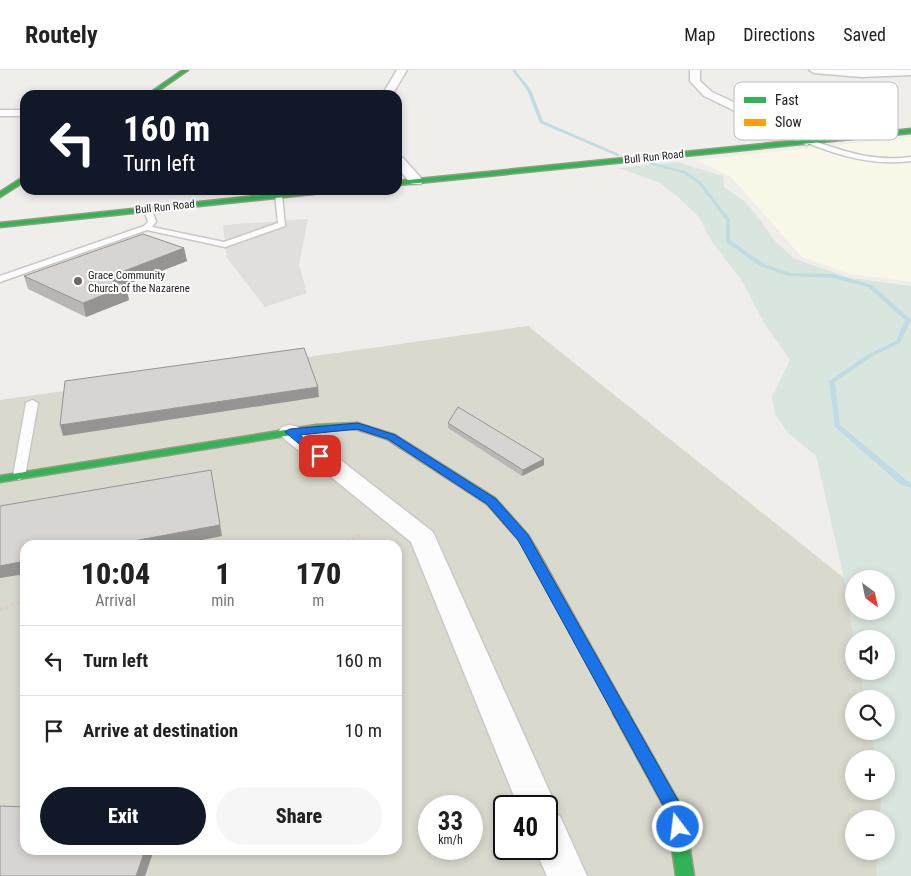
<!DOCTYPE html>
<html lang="en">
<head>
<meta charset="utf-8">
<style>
	body { margin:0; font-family:"Roboto Condensed",sans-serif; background:#f6f6f6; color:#222; height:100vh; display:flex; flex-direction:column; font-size:19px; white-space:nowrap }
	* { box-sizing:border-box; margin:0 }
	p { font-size:16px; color:#767676 }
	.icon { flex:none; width:28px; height:28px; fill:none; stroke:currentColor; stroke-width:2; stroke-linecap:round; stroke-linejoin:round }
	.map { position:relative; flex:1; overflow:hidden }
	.panel { position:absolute; left:20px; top:470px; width:382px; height:315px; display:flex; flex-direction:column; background:#fff; border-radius:15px; box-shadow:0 2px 8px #0003 }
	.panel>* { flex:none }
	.banner { position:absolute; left:20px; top:20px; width:382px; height:105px; border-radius:15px; box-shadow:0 2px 8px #0003; background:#111827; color:#fff; overflow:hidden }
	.needle { width:32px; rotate:147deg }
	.controls { position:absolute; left:845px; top:500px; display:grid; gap:10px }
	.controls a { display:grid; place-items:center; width:50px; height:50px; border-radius:50%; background:#fff; box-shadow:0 2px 8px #0003; font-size:25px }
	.speed { position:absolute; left:418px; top:725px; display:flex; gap:10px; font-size:25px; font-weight:700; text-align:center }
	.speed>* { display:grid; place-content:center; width:65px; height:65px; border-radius:50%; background:#fff; box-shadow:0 2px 8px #0003; line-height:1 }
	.speed small { font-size:12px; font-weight:400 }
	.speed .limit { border:2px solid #111; border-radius:8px; background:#fff; color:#111 }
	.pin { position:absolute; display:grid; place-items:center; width:42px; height:42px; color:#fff; margin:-21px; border-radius:10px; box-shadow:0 2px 8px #0006 }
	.me { position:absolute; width:55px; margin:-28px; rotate:345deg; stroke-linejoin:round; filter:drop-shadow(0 0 4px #0008) }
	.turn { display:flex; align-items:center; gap:18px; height:105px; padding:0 20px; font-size:22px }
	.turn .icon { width:65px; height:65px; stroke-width:2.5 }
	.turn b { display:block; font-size:35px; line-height:42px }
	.eta { display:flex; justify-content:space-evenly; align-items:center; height:85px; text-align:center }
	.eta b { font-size:30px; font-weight:800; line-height:35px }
	.cta { display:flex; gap:10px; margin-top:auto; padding:10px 20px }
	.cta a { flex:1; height:58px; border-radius:30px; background:#111827; color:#fff; font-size:20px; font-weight:800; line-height:58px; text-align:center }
	.cta a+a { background:#f6f6f6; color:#222 }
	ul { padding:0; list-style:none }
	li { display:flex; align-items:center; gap:15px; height:70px; padding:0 20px; border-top:1px solid #e0e0e0 }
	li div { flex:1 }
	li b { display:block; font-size:19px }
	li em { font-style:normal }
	header { display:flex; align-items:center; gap:30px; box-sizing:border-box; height:70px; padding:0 25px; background:#fff; border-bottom:1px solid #e0e0e0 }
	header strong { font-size:24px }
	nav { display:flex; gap:28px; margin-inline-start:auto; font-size:18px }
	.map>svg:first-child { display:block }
</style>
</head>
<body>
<header>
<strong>Routely</strong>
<nav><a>Map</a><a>Directions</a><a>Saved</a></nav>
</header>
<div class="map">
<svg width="911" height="806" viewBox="0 0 911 806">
	<rect width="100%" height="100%" fill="#f0eeeb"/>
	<path fill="#f8f7e8" d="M911,67V212L850,204L802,187L731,107L696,90Z"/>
	<path fill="#d9d9cd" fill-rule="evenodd" d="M528,256L844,508L854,569V601H860L865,629H854V661H871L876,689H854V721H882L880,749H854V781H878L877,806H0V330ZM25,475H398V780H25ZM429,736H471V779H429ZM504,736H546V779H504Z"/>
	<path fill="#d9e6de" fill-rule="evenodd" d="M677,92L723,106L724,117L744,131L759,148L773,169L793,188L850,208L911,216V806H877L878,781H886V749H880L882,721H886V689H876L871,661H886V629H865L860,601H886V569H854L844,508L816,386L787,362L775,344L772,327L790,290L763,251L742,211L712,172L699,147L678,127L658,112L619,98ZM854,509H886V541H854Z"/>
	<path fill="#e0dfde" d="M308,149L299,195L307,223L265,237L227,188L223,155Z"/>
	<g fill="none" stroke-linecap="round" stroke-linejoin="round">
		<path fill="#bfdbe3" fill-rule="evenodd" d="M512,0H515L531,20L543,51L619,84V86H617L540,53L527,20Z
			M650,92L685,101L701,112L730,150V170L764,194L791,203L833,204L872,215L910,249L911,250L900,273L871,287L835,312L840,355L906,410L911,413V418L900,414L835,357L829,311L867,285L896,271L905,250L868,217L833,208L788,206L760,196L726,172V150L699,114L683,103L649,94V92Z"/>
		<g stroke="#c9c8c7" stroke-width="3">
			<path id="lane" d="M807,69C845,81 870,92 911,87V91C873,96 840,86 805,72Z
				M275,123L282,125L285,156L225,177L147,160L0,212V206L144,156L148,152L144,139L148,137L152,139L156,152L152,157L224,172L278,153Z
				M32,330L38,333L25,406L19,410L13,406L26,333Z"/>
		</g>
		<g stroke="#c9c8c7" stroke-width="3">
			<path id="street" d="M397,0H407L392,25H382Z
				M690,0H700V11L712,22L811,68L813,71L807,75L803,74L704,26L690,11Z
				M809,0H911V5L862,7L814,3Z
				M0,40H25V46H0Z
				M398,87L403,88L421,108L423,111L421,114H411L398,98Z
				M290,355L298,357L433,462L556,736L553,743L560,746L587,806H547L535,779H546V736H518L411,472L282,367L278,362L282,357Z"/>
		</g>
		<g stroke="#999a82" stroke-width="3">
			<path id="fast" d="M183,0H188L152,25H147Z
				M911,59V63L398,115V111Z
				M25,106V111L0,127V122Z
				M313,120H334L331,122L0,157V153Z
				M357,353L395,365L495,428L528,465L537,480L535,483H527L519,470L487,434L387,369L356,359L316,361L0,412V406L316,355Z
				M621,637L626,639L684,741L694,806H676L667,742L613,643L616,639Z"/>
		</g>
		<g stroke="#999a82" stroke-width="3">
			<path id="slow" d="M531,476L535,477L537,480L626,639L629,643L626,647L621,649L616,647L525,480L527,477Z"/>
		</g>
		<path stroke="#dccecd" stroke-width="4" stroke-dasharray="3 3" stroke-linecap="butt" d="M335,475L360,466
			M0,540L25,530"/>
		<use href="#lane" fill="#fdfcfc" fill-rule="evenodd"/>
		<use href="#street" fill="#fdfcfc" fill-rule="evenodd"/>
		<use href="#fast" fill="#30b455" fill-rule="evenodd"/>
		<use href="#slow" fill="#ff9f0a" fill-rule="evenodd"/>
	</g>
	<path fill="#b9b6b5" d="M184,178L187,191L124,215L129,230L86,247L28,219L24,206Z
		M448,353L544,395L522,406L448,358Z"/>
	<path fill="#969493" d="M184,178L187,191L110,221L106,208Z
		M126,216L129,230L86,247L83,233Z
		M318,317L319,327L63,366L60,355Z
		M544,389V395L522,406L523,400Z
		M211,400L222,466L177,475H112Z
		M25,491V504L0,508V496Z
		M145,780H154L145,806H136Z"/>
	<path fill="#d7d4d2" stroke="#969493" d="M143,164L184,178L106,208L126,216L83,233L24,206Z
		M304,278L318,317L60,355L65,311Z
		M458,337L544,389L523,400L448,353Z
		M211,400L220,455L112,475H25V491L0,496V436Z
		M0,736L25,737V780H145L136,806H0Z"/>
	<path fill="#1a73e8" stroke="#114b97" d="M358,353L395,365L496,429L528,465L681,736L686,757L684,763L678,765L671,763L667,742L518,470L487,434L388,369L357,359L300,365L324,383L325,386L324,388H316L285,362L290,359Z"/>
	<circle fill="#6a6968" stroke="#fff" stroke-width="2" cx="78" cy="211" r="5"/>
	<g text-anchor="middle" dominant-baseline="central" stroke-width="4" stroke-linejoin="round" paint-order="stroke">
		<g font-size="11" fill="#222" stroke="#fff">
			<text transform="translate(654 87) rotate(-6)">Bull Run Road</text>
			<text transform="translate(165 137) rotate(-6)">Bull Run Road</text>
		</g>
		<g font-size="11" fill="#222" stroke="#fff" text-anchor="start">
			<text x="88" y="205">Grace Community<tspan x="88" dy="13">Church of the Nazarene</tspan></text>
		</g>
	</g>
	<rect x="734" y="12" width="164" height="58" rx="8" fill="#fff" stroke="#bdbdbd" stroke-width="1"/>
	<rect x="744" y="27" width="22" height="6" fill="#30b455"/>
	<rect x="744" y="49" width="22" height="7" fill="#ff9f0a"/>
	<g font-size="14" fill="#222">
		<text x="775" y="35">Fast</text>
		<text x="775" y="57">Slow</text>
	</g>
</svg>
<div class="controls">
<a><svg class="needle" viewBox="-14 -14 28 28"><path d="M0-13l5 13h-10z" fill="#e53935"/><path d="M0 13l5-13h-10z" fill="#767676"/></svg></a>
<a><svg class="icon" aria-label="sound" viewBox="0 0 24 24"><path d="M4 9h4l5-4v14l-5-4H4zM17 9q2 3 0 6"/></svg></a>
<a><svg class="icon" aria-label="search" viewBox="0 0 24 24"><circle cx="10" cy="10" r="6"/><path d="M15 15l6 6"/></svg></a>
<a>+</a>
<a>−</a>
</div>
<div class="speed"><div>33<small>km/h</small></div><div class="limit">40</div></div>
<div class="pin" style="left:320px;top:386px;background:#d93025"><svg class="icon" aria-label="arrive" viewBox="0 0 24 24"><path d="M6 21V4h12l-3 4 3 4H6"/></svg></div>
<svg class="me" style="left:678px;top:757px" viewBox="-20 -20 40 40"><circle r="17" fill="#1a73e8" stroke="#fff" stroke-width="3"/><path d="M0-11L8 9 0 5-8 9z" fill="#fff"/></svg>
<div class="banner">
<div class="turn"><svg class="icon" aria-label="left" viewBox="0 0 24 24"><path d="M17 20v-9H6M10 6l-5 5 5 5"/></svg><div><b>160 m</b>Turn left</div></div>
</div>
<section class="panel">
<div class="eta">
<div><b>10:04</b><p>Arrival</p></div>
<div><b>1</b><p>min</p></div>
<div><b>170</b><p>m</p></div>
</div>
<ul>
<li><svg class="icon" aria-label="left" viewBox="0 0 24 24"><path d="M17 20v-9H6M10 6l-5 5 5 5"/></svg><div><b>Turn left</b></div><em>160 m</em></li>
<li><svg class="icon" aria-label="arrive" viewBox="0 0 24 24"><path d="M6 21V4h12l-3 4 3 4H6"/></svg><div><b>Arrive at destination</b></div><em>10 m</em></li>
</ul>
<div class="cta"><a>Exit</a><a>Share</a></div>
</section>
</div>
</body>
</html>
